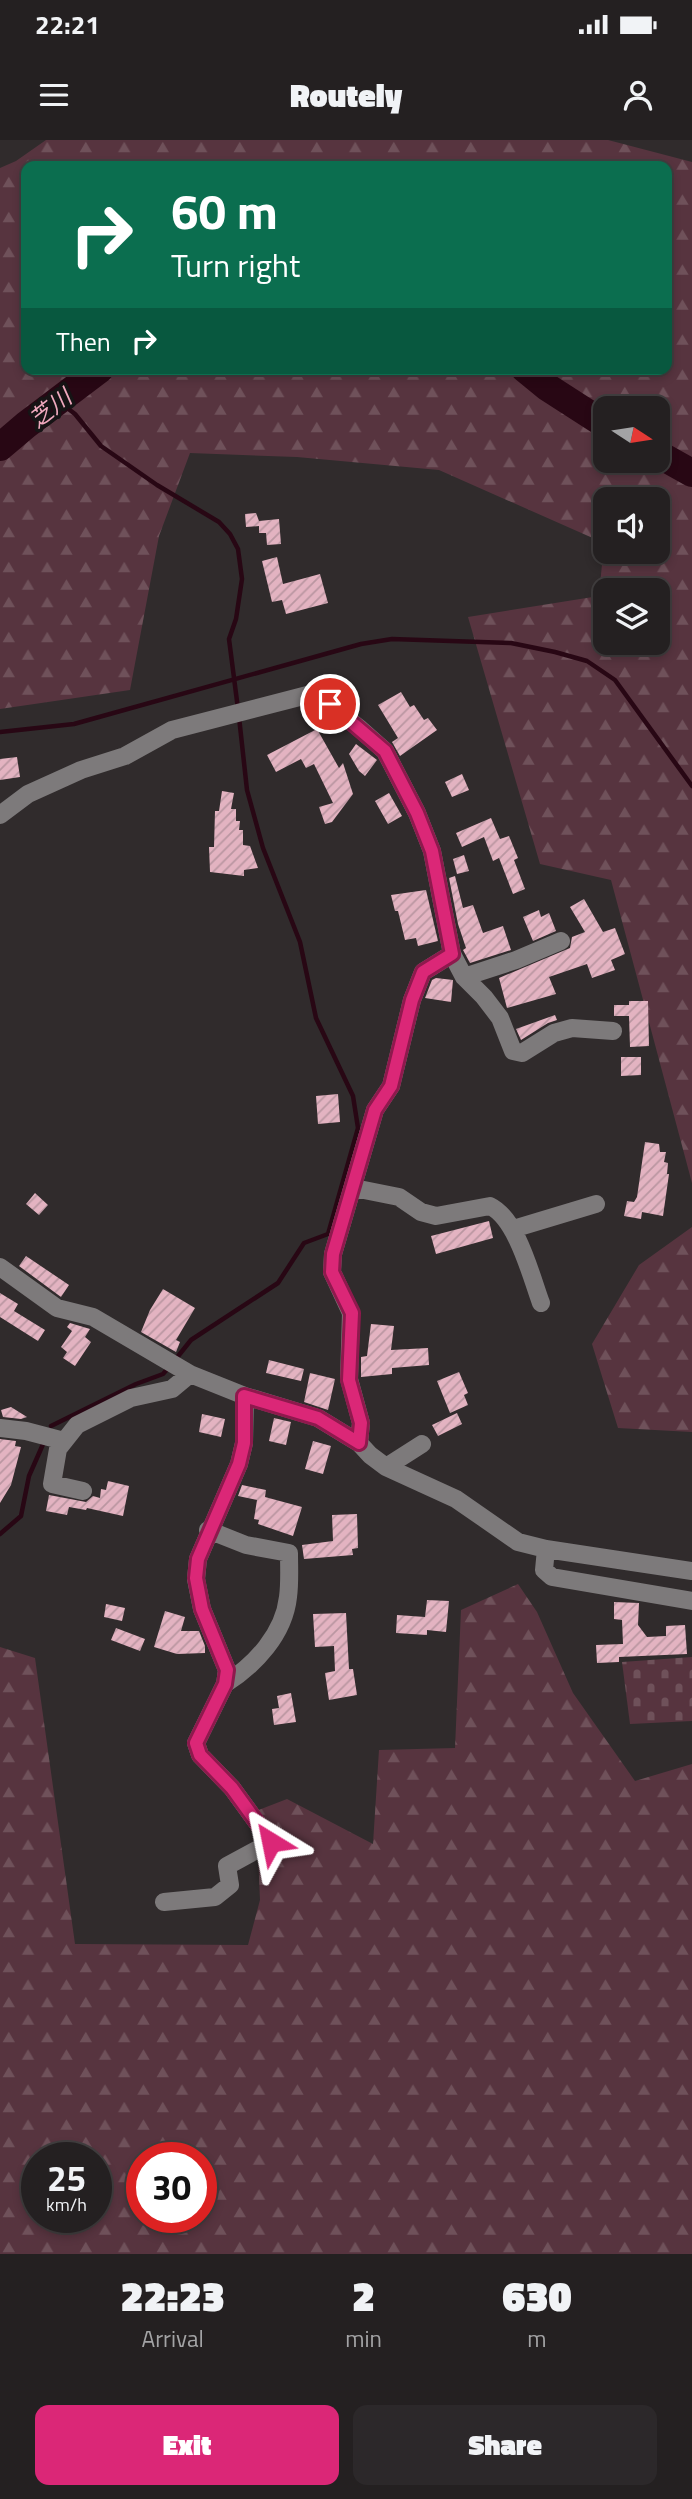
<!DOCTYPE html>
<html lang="en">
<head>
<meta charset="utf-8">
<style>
	body { margin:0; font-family:"Titillium Web","Noto Sans JP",sans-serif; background:#2c282a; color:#f1f3f6; height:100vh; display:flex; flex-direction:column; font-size:26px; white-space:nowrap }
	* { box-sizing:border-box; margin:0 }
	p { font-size:23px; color:#a3a3a5 }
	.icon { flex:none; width:38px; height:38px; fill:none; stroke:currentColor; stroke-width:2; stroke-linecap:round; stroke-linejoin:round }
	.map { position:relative; height:2114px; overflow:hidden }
	.details { display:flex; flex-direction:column; background:#242021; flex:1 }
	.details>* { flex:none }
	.guide { position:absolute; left:21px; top:21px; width:651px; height:214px; border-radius:14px; box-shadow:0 4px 10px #0003,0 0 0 2px #413e3f; background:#0b6e4f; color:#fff; overflow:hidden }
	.needle { width:46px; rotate:102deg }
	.buttons { position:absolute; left:593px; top:256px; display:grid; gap:14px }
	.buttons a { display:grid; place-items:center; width:77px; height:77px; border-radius:14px; background:#242021; box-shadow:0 4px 10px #0003,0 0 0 2px #413e3f; font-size:35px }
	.speed { position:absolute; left:21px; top:2002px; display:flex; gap:14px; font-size:35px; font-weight:700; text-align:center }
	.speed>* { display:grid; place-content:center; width:91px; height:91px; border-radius:50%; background:#242021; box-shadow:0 4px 10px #0003,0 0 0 2px #413e3f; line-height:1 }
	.speed small { font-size:18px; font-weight:400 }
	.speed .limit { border:10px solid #d22; background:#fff; color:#111 }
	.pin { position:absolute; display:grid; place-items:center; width:60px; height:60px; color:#fff; margin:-30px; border:4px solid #fff; border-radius:50%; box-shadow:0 2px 7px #0007 }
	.me { position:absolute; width:77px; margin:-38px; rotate:325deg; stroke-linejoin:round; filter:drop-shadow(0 0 5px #0008) }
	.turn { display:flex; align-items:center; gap:24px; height:147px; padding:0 35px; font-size:32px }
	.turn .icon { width:91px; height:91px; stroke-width:2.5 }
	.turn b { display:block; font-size:49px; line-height:60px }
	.then { display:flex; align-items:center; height:66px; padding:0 35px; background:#0003; gap:14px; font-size:26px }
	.eta { display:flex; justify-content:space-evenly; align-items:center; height:119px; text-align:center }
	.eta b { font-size:42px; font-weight:800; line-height:49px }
	.button { display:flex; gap:14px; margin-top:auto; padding:14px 35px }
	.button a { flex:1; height:80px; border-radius:14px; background:#db2777; color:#fff; font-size:28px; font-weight:800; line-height:80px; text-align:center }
	.button a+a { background:#2c282a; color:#f1f3f6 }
	.status { display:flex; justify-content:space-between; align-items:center; height:49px; padding:0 35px; background:#242021; direction:ltr }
	.status svg { height:19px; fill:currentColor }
	header { display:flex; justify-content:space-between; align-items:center; height:91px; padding:0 35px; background:#242021; font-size:32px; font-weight:800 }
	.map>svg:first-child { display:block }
</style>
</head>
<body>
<div class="status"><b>22:21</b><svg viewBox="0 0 49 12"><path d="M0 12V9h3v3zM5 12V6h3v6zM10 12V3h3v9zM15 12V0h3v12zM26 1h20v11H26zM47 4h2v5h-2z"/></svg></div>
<header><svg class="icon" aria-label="menu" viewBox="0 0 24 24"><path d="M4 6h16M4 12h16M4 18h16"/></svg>Routely<svg class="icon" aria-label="person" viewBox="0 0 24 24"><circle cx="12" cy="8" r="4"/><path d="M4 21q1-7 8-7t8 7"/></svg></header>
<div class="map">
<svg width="692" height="2114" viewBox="0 0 692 2114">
	<defs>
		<pattern id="forest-firs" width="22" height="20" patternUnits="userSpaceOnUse" patternTransform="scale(1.75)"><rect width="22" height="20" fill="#57343f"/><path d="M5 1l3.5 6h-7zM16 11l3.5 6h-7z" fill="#6f515a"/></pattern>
		<pattern id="cemetery-stones" width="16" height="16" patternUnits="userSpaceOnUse" patternTransform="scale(1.75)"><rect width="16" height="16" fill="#57343f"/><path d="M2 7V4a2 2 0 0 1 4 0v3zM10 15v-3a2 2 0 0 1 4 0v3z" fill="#6f515a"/></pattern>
		<pattern id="building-hatch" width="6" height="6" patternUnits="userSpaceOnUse" patternTransform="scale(1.75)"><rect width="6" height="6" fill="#e3b3c1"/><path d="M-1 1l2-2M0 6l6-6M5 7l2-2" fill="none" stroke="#ba96a1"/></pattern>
	</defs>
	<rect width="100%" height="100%" fill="#302b2c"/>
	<path fill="url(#forest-firs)" fill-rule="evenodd" d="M46,0H608L692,22V1043L611,740L540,724L468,477L599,456L604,403L439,330L297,317L190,313L159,396L130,550L0,569V28L16,21ZM26,26H667V229H26ZM606,268H658V320H606ZM606,359H658V411H606ZM606,450H658V502H606Z
		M692,1087V1292L618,1288L592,1204L639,1125Z
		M518,1444L537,1472L573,1553L635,1641L692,1624V2114H0V1507L35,1518L75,1804L248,1805L260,1760L256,1671L287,1659L373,1704L379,1610L455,1608L461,1470ZM37,2018H96V2077H37ZM142,2018H201V2077H142Z"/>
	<path fill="url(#cemetery-stones)" d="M692,1517V1581L630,1584L622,1522Z"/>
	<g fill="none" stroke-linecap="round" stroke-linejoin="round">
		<path stroke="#280714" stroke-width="4.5" d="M58,261L75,274L101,306L157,345L219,382L230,394L238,409L242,439L236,479L229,499L238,569
			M0,592L74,584L361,504L392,499L511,503L555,512L587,521L615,540L692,646
			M175,1220L191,1200L278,1143L304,1103L328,1094L358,988L353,956L316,878L300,802L263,708L247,650L239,577
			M51,1286L136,1244L163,1234L170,1226
			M0,1394L21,1376L29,1336L44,1302"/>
		<path stroke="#280714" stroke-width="28" d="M525,229L547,247L606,285
			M0,307L26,285L100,229
			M658,314L692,333"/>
	</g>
	<path fill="url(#building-hatch)" d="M256,373L259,381L279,379L281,404L267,405L266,393H259V386L246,387L245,374Z
		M277,417L283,444L320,434L328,463L286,474L282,460L272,462L262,421Z
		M401,552L410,567L414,565L424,580L428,578L437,590L400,616L392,602L398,598L378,565Z
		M317,589L339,628L343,623L353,654L332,682L325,684L319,667L333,663L314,624L306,628L301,619L276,632L267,615Z
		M356,604L377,620L365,636L359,631L349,614Z
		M17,617L20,637L0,640V619Z
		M462,634L469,650L452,657L445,642Z
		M222,651L234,653L231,669H236V681H240L239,690H243V705L250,706L258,728L244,730V736L210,732L209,707H214L215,671H219Z
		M389,653L402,676L388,684L375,661Z
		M491,678L500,699L509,696L518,718L514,720L525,749L513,754L499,718L493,721L484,697L462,707L456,693Z
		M464,715L469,731L457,734L453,719Z
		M455,736L463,768L473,765L483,793L503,786L511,810L470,823L463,810L466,808L458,784L449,738Z
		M426,750L438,801L418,806L416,798L405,800L398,771H395L391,755Z
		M584,759L603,792L615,788L625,814L611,820L615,830L592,838L587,824L549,837L556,854L507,868L499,838L570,808L572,797L585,792L570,767Z
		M539,770L541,777L549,773L556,791L533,801L523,777Z
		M436,838L453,840L451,862L425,858L432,840Z
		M629,861H648L649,906L630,907L629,876H614V865H629Z
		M555,875L557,880L548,883L521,900L516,889Z
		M621,917H641V935L621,936Z
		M338,954L340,982L318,984L316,956Z
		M645,1002L659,1004L660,1012H666L664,1022L668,1023L667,1034H669L663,1076L642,1072L641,1079L624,1076L627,1061L634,1062L637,1057Z
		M35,1053L48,1065L39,1075L26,1064Z
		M489,1081L493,1098L436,1114L431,1096Z
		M26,1116L69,1145L61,1157L19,1126Z
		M163,1149L195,1168L176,1200L180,1202L176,1212L141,1192L150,1170Z
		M0,1153L18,1164L14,1171L45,1190L38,1201L0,1177Z
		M70,1183L90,1189L85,1197L91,1202L75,1226L63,1218L67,1212L61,1207L72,1191L67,1187Z
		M371,1184L394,1186L391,1210L428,1208L429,1225L392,1228V1234L361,1237V1217L367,1216Z
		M269,1220L304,1229L301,1241L266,1233Z
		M459,1232L468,1253L464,1255L468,1265L450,1273L437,1241Z
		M310,1233L335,1239L328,1270L304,1262Z
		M11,1267L27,1277L21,1279L3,1277L1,1270Z
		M457,1273L462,1284L438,1296L432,1285Z
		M202,1274L225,1279L221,1297L199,1292Z
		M274,1278L291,1282L286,1305L269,1301Z
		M0,1299L16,1301L15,1306L21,1307L11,1345L0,1363Z
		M313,1301L331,1306L323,1334L305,1329Z
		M108,1341L129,1346L123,1376L87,1368L86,1370L69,1367L67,1375L46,1371L49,1355L86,1362L93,1356L100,1358L101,1349L106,1350Z
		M242,1345L266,1350L265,1357L302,1367L293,1396L258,1384L259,1380L254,1379L257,1360L238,1356Z
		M357,1374L358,1408L352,1409L353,1415L304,1419L302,1405L333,1401L332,1375Z
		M427,1460L449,1461L446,1492L427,1490V1495L396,1493L397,1475L425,1477Z
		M614,1462L639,1463L638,1485L647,1497L666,1496V1486L685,1485L687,1514L619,1517V1522L597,1523L596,1505L623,1504L622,1480L614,1479Z
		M106,1464L125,1468L122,1481L104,1477Z
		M165,1471L185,1477L181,1491H199L205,1506V1513L177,1514L154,1507Z
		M346,1473L349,1529H353L357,1555L329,1560L325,1533L335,1531L334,1506L315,1507L313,1474Z
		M116,1488L145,1499L140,1511L111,1500Z
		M291,1553L296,1582L274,1585L272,1569L279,1568L277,1556Z"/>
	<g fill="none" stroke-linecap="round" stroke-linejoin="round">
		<path stroke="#7d7a7b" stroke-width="18" d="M0,675L28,654L81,630L125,616L172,590L315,553L359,588L385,611L417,673L432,711L452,814L423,832L412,860L391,946L375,970L333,1114L332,1132L351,1173L349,1239L361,1283L359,1303
			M452,814L464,837L484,857L500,878L513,911L522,913L554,893L572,888L613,891
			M464,837L516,820L561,801
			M354,1048L399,1057L421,1072L436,1076L490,1066C517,1079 531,1136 541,1163
			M513,1089L596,1064
			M0,1127L57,1168L93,1177L190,1234L245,1256L318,1278L359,1303L370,1315L386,1327L456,1359L518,1402L546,1409L692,1431
			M0,1288L26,1291L64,1301
			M386,1327L422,1304
			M83,1351L52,1344L58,1309L77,1285L131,1258L172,1249L190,1234
			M208,1390L246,1405L289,1413C289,1427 290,1443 288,1457C284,1494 255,1525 225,1544
			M546,1409L544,1430L552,1437L692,1461
			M164,1762L215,1757L230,1745L227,1726L271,1702L232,1648L200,1615L196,1603L225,1544L227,1530L202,1469L196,1439L198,1419L239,1324L244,1303L245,1256"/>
	</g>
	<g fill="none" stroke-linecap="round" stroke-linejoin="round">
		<g stroke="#8e194d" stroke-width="18">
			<path id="route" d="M271,1702L232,1648L200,1615L196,1603L225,1544L227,1530L202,1469L196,1438L198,1419L239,1324L244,1303V1256L318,1278L359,1303L361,1283L349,1240L352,1173L332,1132L333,1114L375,970L391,946L412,860L423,832L452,814L432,711L417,673L385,611L330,564"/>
		</g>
		<use href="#route" stroke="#db2777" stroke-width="12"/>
	</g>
	<g text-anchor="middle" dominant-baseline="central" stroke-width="7" stroke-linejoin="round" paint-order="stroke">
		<g font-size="23" font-style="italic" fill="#f0a9be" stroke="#161415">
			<text transform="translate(50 268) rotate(-38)">芝川</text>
		</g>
	</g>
</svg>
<div class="buttons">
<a><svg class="needle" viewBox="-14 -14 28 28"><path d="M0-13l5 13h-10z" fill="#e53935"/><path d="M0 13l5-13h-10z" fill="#a3a3a5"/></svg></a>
<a><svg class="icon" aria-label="sound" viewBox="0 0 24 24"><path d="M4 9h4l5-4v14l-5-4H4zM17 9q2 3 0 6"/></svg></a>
<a><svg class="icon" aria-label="layers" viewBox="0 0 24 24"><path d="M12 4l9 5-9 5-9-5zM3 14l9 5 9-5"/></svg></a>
</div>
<div class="speed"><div>25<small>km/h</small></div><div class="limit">30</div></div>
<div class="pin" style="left:330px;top:564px;background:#d93025"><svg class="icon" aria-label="arrive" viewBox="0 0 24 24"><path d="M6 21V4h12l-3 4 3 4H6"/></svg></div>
<svg class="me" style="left:271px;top:1702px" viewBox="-20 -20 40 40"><path d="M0-17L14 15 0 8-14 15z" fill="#db2777" stroke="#fff" stroke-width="4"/></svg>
<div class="guide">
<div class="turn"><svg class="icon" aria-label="right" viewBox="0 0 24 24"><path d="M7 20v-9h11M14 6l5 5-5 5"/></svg><div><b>60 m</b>Turn right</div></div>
<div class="then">Then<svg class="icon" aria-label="right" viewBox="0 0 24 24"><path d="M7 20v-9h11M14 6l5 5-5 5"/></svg></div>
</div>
</div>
<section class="details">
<div class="eta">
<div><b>22:23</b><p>Arrival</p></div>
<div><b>2</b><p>min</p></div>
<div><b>630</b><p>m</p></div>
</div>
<div class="button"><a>Exit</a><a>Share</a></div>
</section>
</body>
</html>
